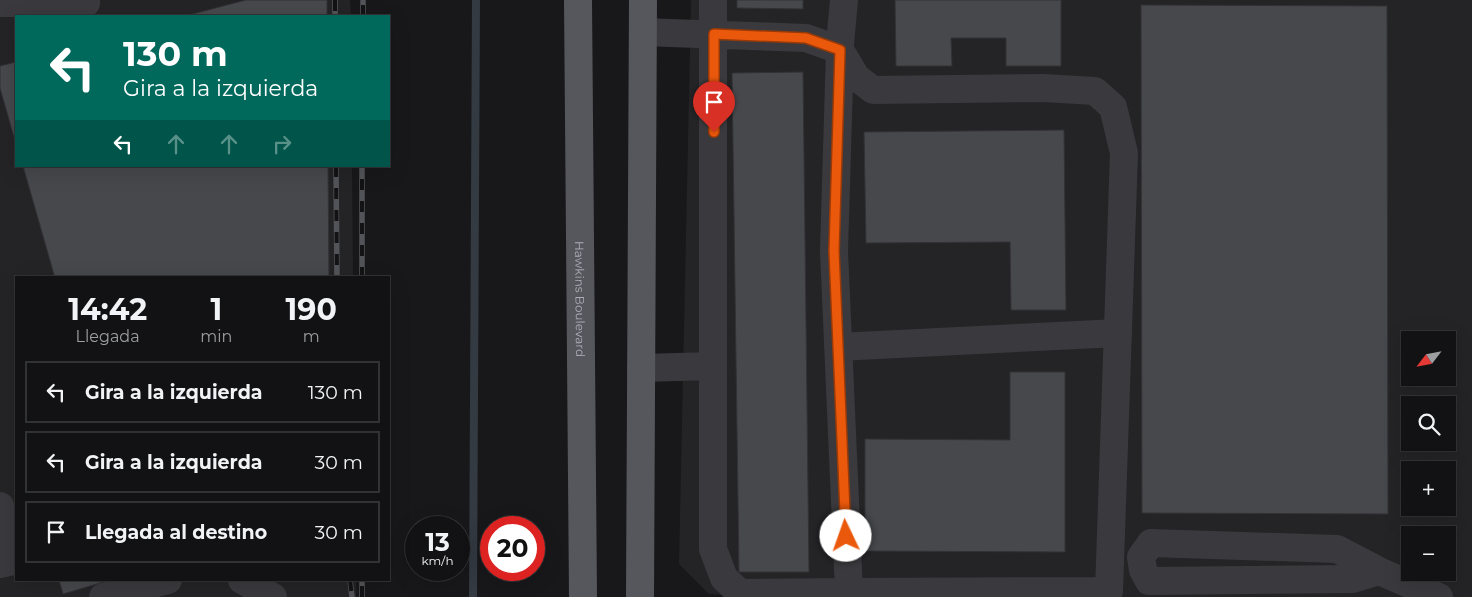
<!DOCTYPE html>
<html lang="es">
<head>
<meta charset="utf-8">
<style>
	body { margin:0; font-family:Montserrat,sans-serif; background:#1b1b1d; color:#f1f3f6; height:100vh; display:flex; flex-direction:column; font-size:19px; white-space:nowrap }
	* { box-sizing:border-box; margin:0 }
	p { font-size:16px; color:#9c9ea0 }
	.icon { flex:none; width:28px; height:28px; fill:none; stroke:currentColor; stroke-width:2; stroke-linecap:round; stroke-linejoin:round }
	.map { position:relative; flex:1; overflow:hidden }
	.details { position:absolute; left:15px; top:276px; width:375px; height:305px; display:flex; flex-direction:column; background:#121214; border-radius:0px; box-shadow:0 5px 20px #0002,0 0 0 1px #313234 }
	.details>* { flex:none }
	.banner { position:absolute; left:15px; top:15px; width:375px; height:152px; border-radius:0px; box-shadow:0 5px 20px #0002,0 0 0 1px #313234; background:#00695c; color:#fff; overflow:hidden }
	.needle { width:32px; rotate:238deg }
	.buttons { position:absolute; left:1401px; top:331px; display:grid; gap:10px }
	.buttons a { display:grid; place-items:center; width:55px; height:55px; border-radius:0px; background:#121214; box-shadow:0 5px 20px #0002,0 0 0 1px #313234; font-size:25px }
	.speed { position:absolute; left:405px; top:516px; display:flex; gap:10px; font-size:25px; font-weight:700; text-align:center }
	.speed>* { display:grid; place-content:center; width:65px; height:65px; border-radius:50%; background:#121214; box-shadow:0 5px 20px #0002,0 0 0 1px #313234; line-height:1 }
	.speed small { font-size:12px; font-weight:400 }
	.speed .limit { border:8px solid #d22; background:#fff; color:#111 }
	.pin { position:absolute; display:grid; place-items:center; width:42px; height:42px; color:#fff; margin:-51px -21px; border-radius:50% 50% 50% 0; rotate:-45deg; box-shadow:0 0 5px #0007 }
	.pin .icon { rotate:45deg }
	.me { position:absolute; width:55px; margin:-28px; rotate:357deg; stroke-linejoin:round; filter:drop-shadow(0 0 4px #0008) }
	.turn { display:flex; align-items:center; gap:18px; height:105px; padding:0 25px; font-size:22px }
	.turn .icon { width:65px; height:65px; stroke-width:2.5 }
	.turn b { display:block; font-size:35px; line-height:42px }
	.lanes { display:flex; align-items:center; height:48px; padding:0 25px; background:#0003; justify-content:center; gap:25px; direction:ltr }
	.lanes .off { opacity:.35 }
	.eta { display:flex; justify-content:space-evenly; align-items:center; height:85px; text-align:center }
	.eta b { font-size:30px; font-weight:700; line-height:35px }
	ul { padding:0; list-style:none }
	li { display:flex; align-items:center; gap:15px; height:62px; margin:0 10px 8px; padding:0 15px; border:2px solid #313234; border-radius:0px }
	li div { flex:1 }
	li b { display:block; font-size:19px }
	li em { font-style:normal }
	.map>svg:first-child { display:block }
</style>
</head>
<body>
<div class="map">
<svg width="1472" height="597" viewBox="0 0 1472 597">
	<rect width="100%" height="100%" fill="#18181a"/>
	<path fill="#242427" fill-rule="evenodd" d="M0,0H350L351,16H16V166H352L353,277L16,278V580H356V597H0Z
		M691,0H1472V597H754L709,594L679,564ZM1410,340H1448V378H1410ZM1410,405H1448V442H1410ZM1410,470H1448V508H1410ZM1410,535H1448V572H1410Z"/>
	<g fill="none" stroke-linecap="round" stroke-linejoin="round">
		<path stroke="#333a42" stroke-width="8" d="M473,597L476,0"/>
	</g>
	<path fill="#47484c" stroke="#323236" d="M246,0H327V16H185Z
		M737,0H803V9L737,8Z
		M895,0H1061V66H1006V38H951L952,66H896Z
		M1141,5L1387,6L1388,514L1142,513Z
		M16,62V144L0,88V66Z
		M803,72L809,572H739L732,73Z
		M1064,130L1066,310H1011L1010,242L866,243L864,132Z
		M23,166H328L329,278H55Z
		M1010,372H1065V552L865,551V439L1010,440Z
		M59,580H110L63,594Z"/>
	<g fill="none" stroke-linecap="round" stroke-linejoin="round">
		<path stroke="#3a3a3e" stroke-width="28" d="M713,0V549L724,578L740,593L849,592
			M0,3H86V0
			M643,32L806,38L840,50L856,77L873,90L1043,88L1095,91L1113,107L1124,153L1109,591L849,592L834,251L840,50V44L844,0
			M838,347L1118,333
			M641,368L713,366
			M0,506L13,561L0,564
			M1379,571L1352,579L1149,581L1143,570L1141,557L1151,543L1337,549L1379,571L1439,597
			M242,580L273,597
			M103,597L168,580"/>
		<g stroke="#56575d" stroke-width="28">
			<path id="s1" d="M578,0L583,597"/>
			<path d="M640,597L643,0"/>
		</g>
		<g stroke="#535459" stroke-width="5.5">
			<path id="rail" d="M335,0V16
				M363,16V0
				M336,166L337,278
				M362,278V166
				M350,580L352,597
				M362,597V580"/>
		</g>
		<use href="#rail" stroke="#131315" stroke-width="4" stroke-dasharray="11" stroke-linecap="butt"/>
	</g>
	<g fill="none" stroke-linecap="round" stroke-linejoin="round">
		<g stroke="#983908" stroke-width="12">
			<path id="route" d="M714,132V34L806,38L840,50L834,251L846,536"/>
		</g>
		<use href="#route" stroke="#ea580c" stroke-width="9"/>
	</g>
	<g text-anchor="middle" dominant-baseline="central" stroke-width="4.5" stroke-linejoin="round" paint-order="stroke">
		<g font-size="12" fill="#acafb8" stroke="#131315">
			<text stroke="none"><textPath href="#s1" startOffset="299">Hawkins Boulevard</textPath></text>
		</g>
	</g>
</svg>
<div class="buttons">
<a><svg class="needle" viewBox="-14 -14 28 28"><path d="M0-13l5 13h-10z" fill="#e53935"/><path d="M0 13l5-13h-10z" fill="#9c9ea0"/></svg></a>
<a><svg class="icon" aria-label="search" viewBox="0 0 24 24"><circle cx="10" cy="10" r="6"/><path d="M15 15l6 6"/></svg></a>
<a>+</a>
<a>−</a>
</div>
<div class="speed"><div>13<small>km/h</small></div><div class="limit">20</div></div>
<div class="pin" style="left:714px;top:132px;background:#d93025"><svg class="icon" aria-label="arrive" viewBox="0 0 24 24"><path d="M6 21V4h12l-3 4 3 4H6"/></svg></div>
<svg class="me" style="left:846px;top:536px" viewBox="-20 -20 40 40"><circle r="19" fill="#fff"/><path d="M0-13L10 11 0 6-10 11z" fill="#ea580c"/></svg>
<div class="banner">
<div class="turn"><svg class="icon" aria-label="left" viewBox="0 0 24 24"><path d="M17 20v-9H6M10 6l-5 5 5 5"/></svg><div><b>130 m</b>Gira a la izquierda</div></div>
<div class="lanes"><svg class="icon" aria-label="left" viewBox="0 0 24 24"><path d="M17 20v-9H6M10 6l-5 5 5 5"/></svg><svg class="icon off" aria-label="ahead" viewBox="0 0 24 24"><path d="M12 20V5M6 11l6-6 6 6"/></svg><svg class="icon off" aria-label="ahead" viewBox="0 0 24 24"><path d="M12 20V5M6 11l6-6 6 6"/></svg><svg class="icon off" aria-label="right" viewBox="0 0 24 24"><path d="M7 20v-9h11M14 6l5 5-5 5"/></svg></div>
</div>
<section class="details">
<div class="eta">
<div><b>14:42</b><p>Llegada</p></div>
<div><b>1</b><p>min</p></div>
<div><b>190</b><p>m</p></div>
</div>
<ul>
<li><svg class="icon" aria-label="left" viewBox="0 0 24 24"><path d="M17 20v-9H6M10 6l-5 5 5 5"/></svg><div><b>Gira a la izquierda</b></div><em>130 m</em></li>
<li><svg class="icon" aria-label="left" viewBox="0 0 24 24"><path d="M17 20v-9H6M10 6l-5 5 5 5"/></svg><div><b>Gira a la izquierda</b></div><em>30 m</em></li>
<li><svg class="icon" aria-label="arrive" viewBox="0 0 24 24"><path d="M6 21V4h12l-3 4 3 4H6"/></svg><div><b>Llegada al destino</b></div><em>30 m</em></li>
</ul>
</section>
</div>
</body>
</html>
